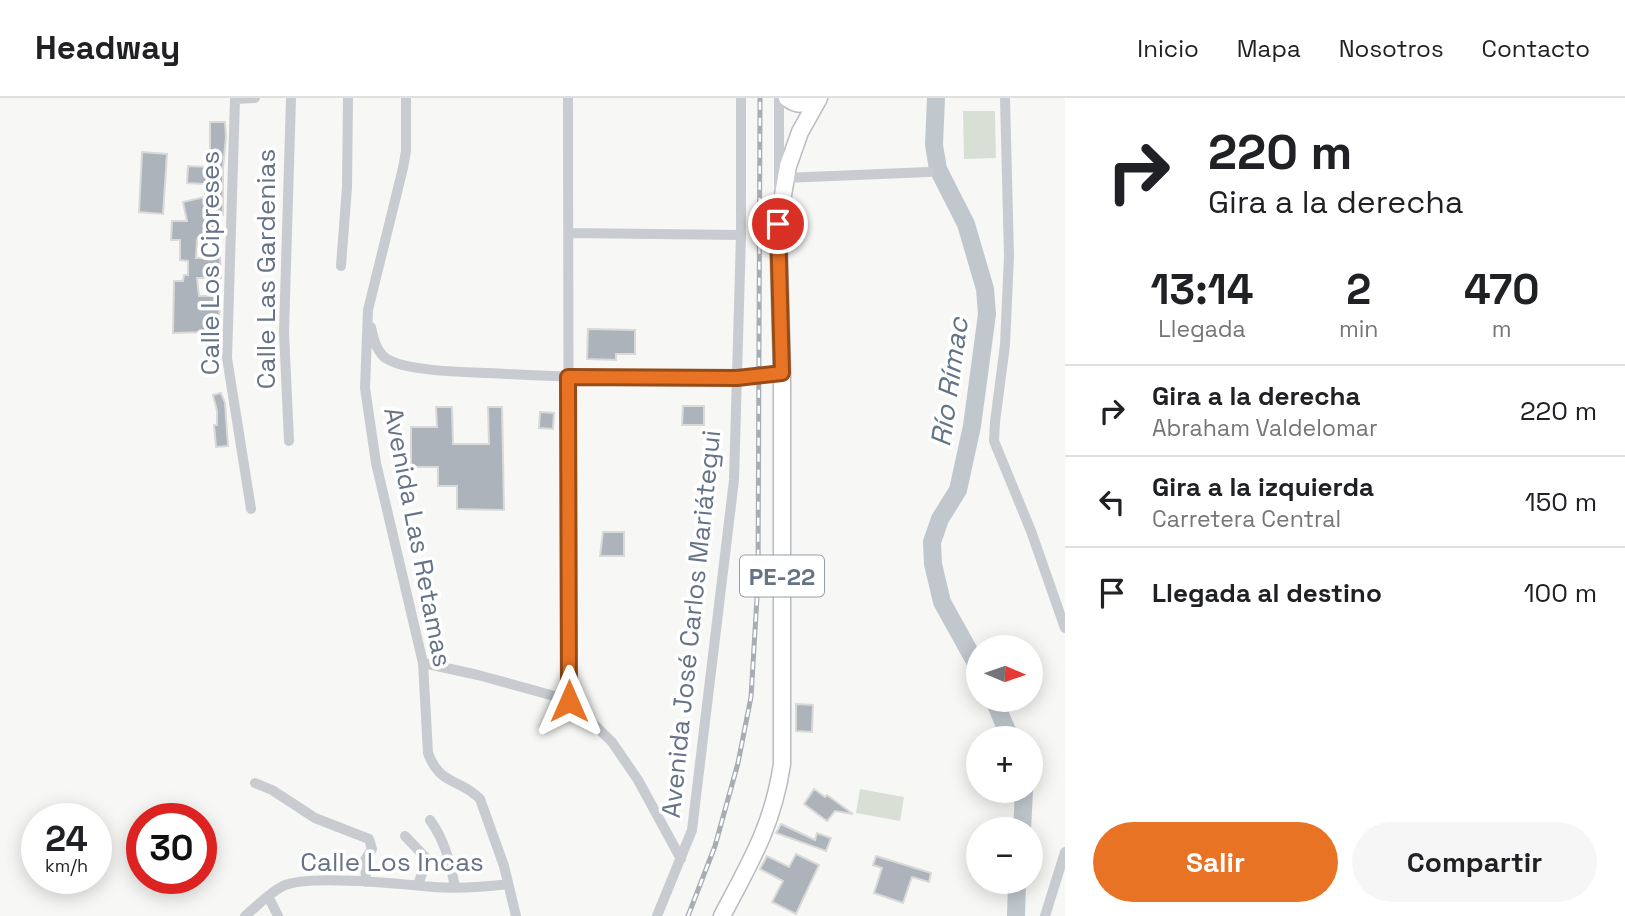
<!DOCTYPE html>
<html lang="es">
<head>
<meta charset="utf-8">
<style>
	body { margin:0; font-family:"Space Grotesk",sans-serif; background:#f6f6f6; color:#202124; height:100vh; display:flex; flex-direction:column; font-size:26px; white-space:nowrap }
	* { box-sizing:border-box; margin:0 }
	p { font-size:23px; color:#757577 }
	.icon { flex:none; width:38px; height:38px; fill:none; stroke:currentColor; stroke-width:2; stroke-linecap:round; stroke-linejoin:round }
	.map { position:relative; flex:1; overflow:hidden }
	.sheet { display:flex; flex-direction:column; background:#fff; width:560px }
	.sheet>* { flex:none }
	.hud { background:#fff; color:#202124; overflow:hidden }
	.needle { width:46px; rotate:92deg }
	.tools { position:absolute; left:966px; top:537px; display:grid; gap:14px }
	.tools a { display:grid; place-items:center; width:77px; height:77px; border-radius:50%; background:#fff; box-shadow:0 4px 18px #0003; font-size:35px }
	.speed { position:absolute; left:21px; top:705px; display:flex; gap:14px; font-size:35px; font-weight:700; text-align:center }
	.speed>* { display:grid; place-content:center; width:91px; height:91px; border-radius:50%; background:#fff; box-shadow:0 4px 18px #0003; line-height:1 }
	.speed small { font-size:18px; font-weight:400 }
	.speed .limit { border:10px solid #d22; background:#fff; color:#111 }
	.pin { position:absolute; display:grid; place-items:center; width:60px; height:60px; color:#fff; margin:-30px; border:4px solid #fff; border-radius:50%; box-shadow:0 2px 7px #0007 }
	.me { position:absolute; width:77px; margin:-38px; rotate:0deg; stroke-linejoin:round; filter:drop-shadow(0 0 5px #0008) }
	.turn { display:flex; align-items:center; gap:24px; height:147px; padding:0 28px; font-size:32px }
	.turn .icon { width:91px; height:91px; stroke-width:2.5 }
	.turn b { display:block; font-size:49px; line-height:60px }
	.eta { display:flex; justify-content:space-evenly; align-items:center; height:119px; text-align:center }
	.eta b { font-size:42px; font-weight:700; line-height:49px }
	.action { display:flex; gap:14px; margin-top:auto; padding:14px 28px }
	.action a { flex:1; height:80px; border-radius:42px; background:#e97324; color:#fff; font-size:28px; font-weight:700; line-height:80px; text-align:center }
	.action a+a { background:#f6f6f6; color:#202124 }
	ul { padding:0; list-style:none }
	li { display:flex; align-items:center; gap:21px; height:91px; padding:0 28px; border-top:2px solid #e0e0e0 }
	li div { flex:1 }
	li b { display:block; font-size:26px }
	li em { font-style:normal }
	header { display:flex; align-items:center; gap:42px; box-sizing:border-box; height:98px; padding:0 35px; background:#fff; border-bottom:2px solid #e0e0e0 }
	header strong { font-size:33px }
	nav { display:flex; gap:38px; margin-inline-start:auto; font-size:24px }
	main { display:flex; flex:1; min-height:0 }
	.map>svg:first-child { display:block }
</style>
</head>
<body>
<header>
<strong>Headway</strong>
<nav><a>Inicio</a><a>Mapa</a><a>Nosotros</a><a>Contacto</a></nav>
</header>
<main>
<div class="map">
<svg width="1065" height="818" viewBox="0 0 1065 818">
	<rect width="100%" height="100%" fill="#f7f8f5"/>
	<path fill="#d8e0d6" d="M963,13H995L996,60L964,61Z
		M860,691L904,699L900,723L856,715Z"/>
	<g fill="none" stroke-linecap="round" stroke-linejoin="round">
		<path stroke="#c0c8ce" stroke-width="18" d="M936,0L934,47L938,71L966,126L985,191L987,216L972,328L958,392L940,421L932,444L933,466L942,504L978,569
			M994,602L1010,640
			M1022,732L1024,693
			M1016,818L1017,784"/>
	</g>
	<path fill="#acb3ba" stroke="#d9dad7" stroke-width="2" d="M210,24H225L226,39L223,70V117H219V140H198L197,143L196,160L220,159L221,180H197L199,198H220L218,251H208L207,234L173,235L174,183H183L184,177H188V163L180,162V142H171L172,123H187L183,104L205,99L204,86L187,85L188,68L207,69V53L210,54Z
		M142,54L167,56L163,116L139,114Z
		M588,231L635,232V256H616V262L587,261Z
		M221,295L225,305L228,348L216,349L214,327H217V313L213,297Z
		M683,308H704V327H682Z
		M436,309H452L453,346H489L488,309H502L504,412L457,411V388H438V369H411V329H437Z
		M540,314L554,315L553,331L539,330Z
		M603,434H624V458H600Z
		M796,606L813,607L812,634L796,633Z
		M814,691L825,699L827,697L853,716L835,713L827,723L804,706Z
		M781,726L815,742L817,735L831,740L826,753L776,735Z
		M796,756L819,767L796,816L772,804L783,783L760,771L767,758L789,769Z
		M876,758L931,775L929,784L912,779L903,805L874,795L882,770L873,767Z"/>
	<g fill="none" stroke-linecap="round" stroke-linejoin="round">
		<g stroke="#b8bbbf" stroke-width="19">
			<path id="highway" d="M787,0C797,8 804,7 814,0
				M722,818C750,765 773,727 782,666V275L778,126L788,68L800,34L819,0"/>
		</g>
		<path stroke="#c8cbcf" stroke-width="10" d="M406,0V53L403,70L368,212L365,290L376,365L423,565L428,655C440,688 460,680 480,701L504,768L516,818
			M568,0L569,602
			M1005,0L1009,158L1005,247L995,324L994,343L1031,433L1065,530
			M784,80L929,74
			M779,88V0
			M569,135L741,137
			M341,168L347,89L348,0
			M371,229C373,240 377,255 387,261C407,273 463,274 487,275C585,280 684,285 782,275
			M289,343L284,234L291,0
			M251,411L227,260L235,1L255,0
			M423,565L478,577L569,602L612,644L638,682L681,761
			M255,685L272,692L315,720L369,741L372,751L365,762L366,784
			M430,722C445,743 450,764 455,789
			M405,738L427,761L418,787
			M268,798L278,818
			M245,818C257,808 269,795 283,788C308,776 402,786 433,789C458,791 484,789 508,786
			M657,818L692,732L734,382L741,137V0
			M1045,818L1065,754"/>
		<use href="#highway" stroke="#fff" stroke-width="16"/>
		<g stroke="#a8acb3" stroke-width="5">
			<path id="rail" d="M688,818L715,748L738,665L751,599L758,483L760,0"/>
		</g>
		<use href="#rail" stroke="#fff" stroke-width="2.5" stroke-dasharray="8" stroke-linecap="butt"/>
	</g>
	<g fill="none" stroke-linecap="round" stroke-linejoin="round">
		<g stroke="#974b17" stroke-width="18">
			<path id="route" d="M569,603L568,279L737,280L782,275L778,126"/>
		</g>
		<use href="#route" stroke="#e97324" stroke-width="12"/>
	</g>
	<g text-anchor="middle" dominant-baseline="central" stroke-width="7" stroke-linejoin="round" paint-order="stroke">
		<rect fill="#fff" stroke="#949dab" stroke-width="2" x="740" y="457.5" width="84" height="41" rx="5"/>
		<g font-size="24" font-weight="bold" fill="#667387">
			<text x="782" y="478">PE-22</text>
		</g>
		<g font-size="26" fill="#667387" stroke="#fff">
			<text transform="translate(210 165) rotate(-90)">Calle Los Cipreses</text>
			<text transform="translate(266 171) rotate(-90)">Calle Las Gardenias</text>
			<text transform="translate(418 439) rotate(79)">Avenida Las Retamas</text>
			<text transform="translate(691 526) rotate(-84)">Avenida José Carlos Mariátegui</text>
			<text x="392" y="764">Calle Los Incas</text>
		</g>
		<g font-size="28" font-style="italic" fill="#627483" stroke="#fff">
			<text transform="translate(949 284) rotate(-82)">Río Rímac</text>
		</g>
	</g>
</svg>
<div class="tools">
<a><svg class="needle" viewBox="-14 -14 28 28"><path d="M0-13l5 13h-10z" fill="#e53935"/><path d="M0 13l5-13h-10z" fill="#757577"/></svg></a>
<a>+</a>
<a>−</a>
</div>
<div class="speed"><div>24<small>km/h</small></div><div class="limit">30</div></div>
<div class="pin" style="left:778px;top:126px;background:#d93025"><svg class="icon" aria-label="arrive" viewBox="0 0 24 24"><path d="M6 21V4h12l-3 4 3 4H6"/></svg></div>
<svg class="me" style="left:569px;top:603px" viewBox="-20 -20 40 40"><path d="M0-17L14 15 0 8-14 15z" fill="#e97324" stroke="#fff" stroke-width="4"/></svg>
</div>
<section class="sheet">
<div class="hud">
<div class="turn"><svg class="icon" aria-label="right" viewBox="0 0 24 24"><path d="M7 20v-9h11M14 6l5 5-5 5"/></svg><div><b>220 m</b>Gira a la derecha</div></div>
</div>
<div class="eta">
<div><b>13:14</b><p>Llegada</p></div>
<div><b>2</b><p>min</p></div>
<div><b>470</b><p>m</p></div>
</div>
<ul>
<li><svg class="icon" aria-label="right" viewBox="0 0 24 24"><path d="M7 20v-9h11M14 6l5 5-5 5"/></svg><div><b>Gira a la derecha</b><p>Abraham Valdelomar</p></div><em>220 m</em></li>
<li><svg class="icon" aria-label="left" viewBox="0 0 24 24"><path d="M17 20v-9H6M10 6l-5 5 5 5"/></svg><div><b>Gira a la izquierda</b><p>Carretera Central</p></div><em>150 m</em></li>
<li><svg class="icon" aria-label="arrive" viewBox="0 0 24 24"><path d="M6 21V4h12l-3 4 3 4H6"/></svg><div><b>Llegada al destino</b></div><em>100 m</em></li>
</ul>
<div class="action"><a>Salir</a><a>Compartir</a></div>
</section>
</main>
</body>
</html>
